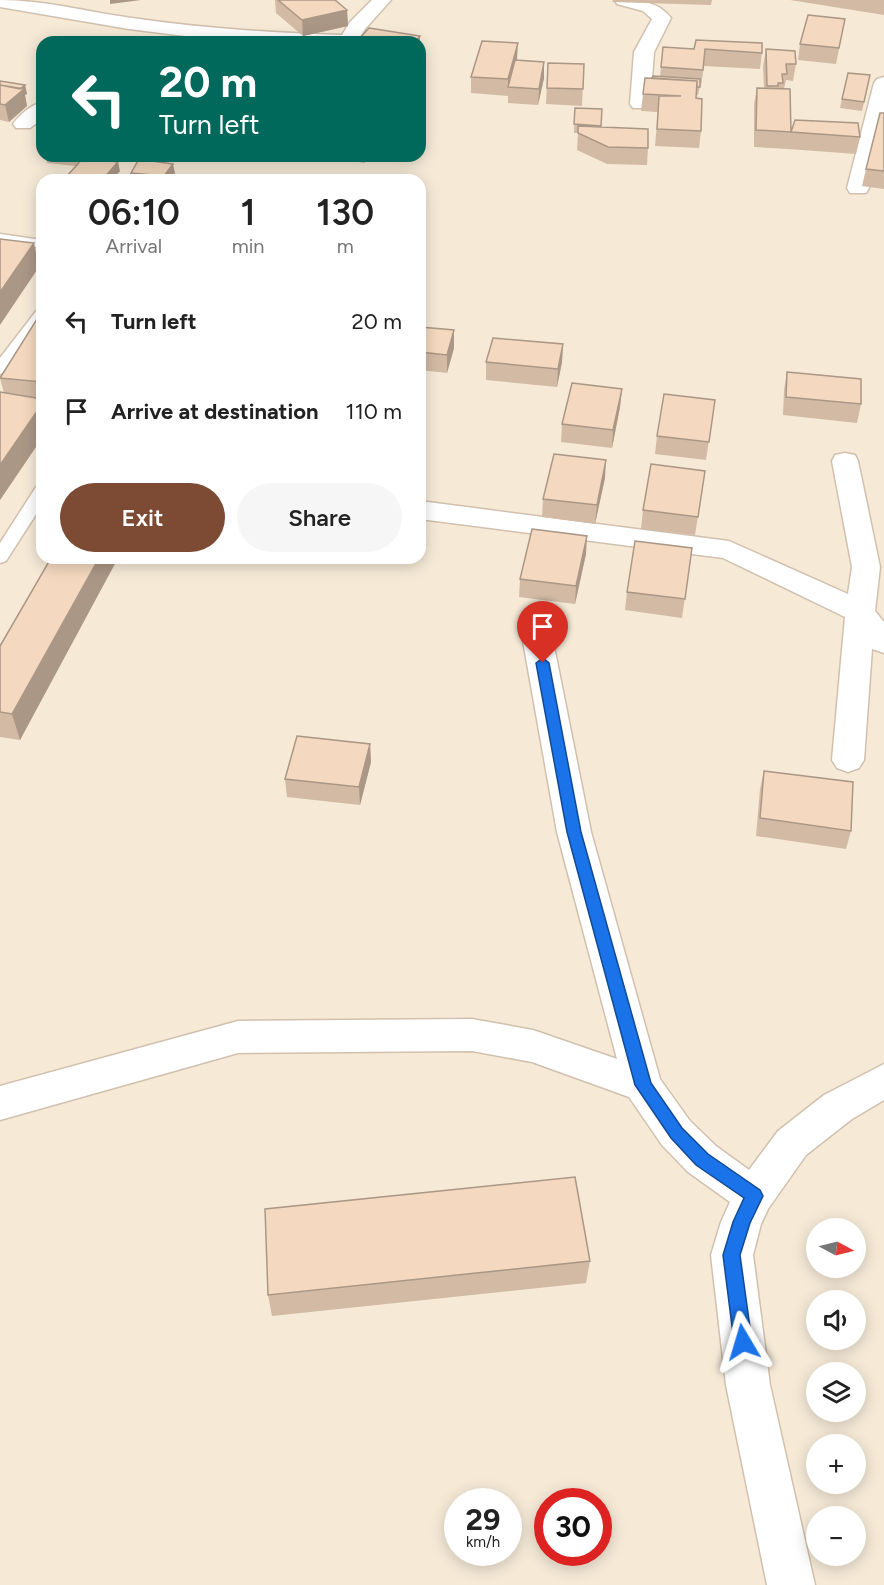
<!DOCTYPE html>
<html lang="en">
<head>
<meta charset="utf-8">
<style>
	body { margin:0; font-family:Figtree,sans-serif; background:#f6f6f6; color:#222; height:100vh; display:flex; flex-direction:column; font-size:22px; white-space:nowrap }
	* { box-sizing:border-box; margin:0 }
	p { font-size:20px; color:#767676 }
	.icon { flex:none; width:33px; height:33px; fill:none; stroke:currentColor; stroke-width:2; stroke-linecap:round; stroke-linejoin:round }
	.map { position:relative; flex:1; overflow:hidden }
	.sheet { position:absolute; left:36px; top:174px; width:390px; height:390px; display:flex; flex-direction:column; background:#fff; border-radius:18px; box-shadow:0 3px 15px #0003 }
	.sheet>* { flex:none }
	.banner { position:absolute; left:36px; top:36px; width:390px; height:126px; border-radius:18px; box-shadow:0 3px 15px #0003; background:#00695c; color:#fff; overflow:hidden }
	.needle { width:39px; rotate:97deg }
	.controls { position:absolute; left:806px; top:1218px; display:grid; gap:12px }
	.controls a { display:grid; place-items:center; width:60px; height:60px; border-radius:50%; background:#fff; box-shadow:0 3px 15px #0003; font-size:30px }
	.speed { position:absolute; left:444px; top:1488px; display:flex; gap:12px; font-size:30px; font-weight:700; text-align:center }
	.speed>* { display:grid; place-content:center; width:78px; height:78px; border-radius:50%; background:#fff; box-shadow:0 3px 15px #0003; line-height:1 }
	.speed small { font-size:15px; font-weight:400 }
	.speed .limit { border:9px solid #d22; background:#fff; color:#111 }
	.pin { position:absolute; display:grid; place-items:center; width:51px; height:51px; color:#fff; margin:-62px -26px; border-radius:50% 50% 50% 0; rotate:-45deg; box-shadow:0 0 6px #0007 }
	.pin .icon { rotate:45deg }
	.me { position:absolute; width:66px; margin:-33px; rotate:353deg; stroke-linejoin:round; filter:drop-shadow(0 0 4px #0008) }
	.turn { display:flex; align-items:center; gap:21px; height:126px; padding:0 24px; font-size:27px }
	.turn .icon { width:78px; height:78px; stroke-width:2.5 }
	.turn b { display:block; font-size:42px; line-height:51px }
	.eta { display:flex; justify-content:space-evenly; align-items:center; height:102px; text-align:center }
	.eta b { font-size:36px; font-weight:600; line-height:42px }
	.button { display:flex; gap:12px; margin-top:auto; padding:12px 24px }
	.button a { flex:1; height:69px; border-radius:36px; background:#7d4a34; color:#fff; font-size:24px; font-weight:600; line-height:69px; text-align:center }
	.button a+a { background:#f6f6f6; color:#222 }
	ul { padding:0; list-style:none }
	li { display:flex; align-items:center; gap:18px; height:90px; padding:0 24px }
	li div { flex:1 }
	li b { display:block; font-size:22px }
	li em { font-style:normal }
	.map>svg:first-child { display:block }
</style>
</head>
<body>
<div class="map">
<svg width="884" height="1585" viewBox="0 0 884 1585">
	<rect width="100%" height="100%" fill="#fdf7e9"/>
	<path fill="#f6ead7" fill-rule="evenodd" d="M0,0H884V1585H0ZM42,42H420V156H42ZM42,180H420V558H42ZM816,1228H855V1268H816ZM816,1300H855V1340H816ZM816,1372H855V1412H816ZM816,1444H855V1484H816ZM458,1502H508V1552H458ZM548,1502H598V1552H548ZM816,1516H855V1556H816Z"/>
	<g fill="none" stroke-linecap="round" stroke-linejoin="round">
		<g stroke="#d1c0ad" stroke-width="3">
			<path id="lane" d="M0,234L42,240V248L0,242Z
				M42,308V324L6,372L0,374V358L37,310Z
				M42,486V505L6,561L0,563V543L36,487Z"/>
		</g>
		<g stroke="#d1c0ad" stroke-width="3">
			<path id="street" d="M0,0C44,0 88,12 132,18C201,28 271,33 342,35L350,22L372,0H391L365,29L357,42L217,40L129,29L0,7Z
				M615,0C637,0 657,0 671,18L654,52L650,104L647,108H633L630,104L634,52L652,19L643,11L617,4Z
				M884,77V125L869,188L866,193H850L847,188L874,83L877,79Z
				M42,102V119L30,128H16L13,124C19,115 31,105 42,102Z
				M845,453L855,455L858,461L880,567L875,611L884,622V653L872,649L864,760L859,768L848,772L837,768L832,760L845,617L723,558L420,519V501L729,541L848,594L852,567L832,461L835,455Z
				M538,631L549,634L553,641L591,832L660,1079L690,1121L716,1146L749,1170L778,1131L824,1095L884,1064V1100L852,1119L806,1155L768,1209L761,1224L753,1255L770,1385L815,1585H767L726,1385L711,1255L721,1222L730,1202L688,1172L662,1145L629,1097L532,1062L472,1051L238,1053L0,1120V1086L238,1021L472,1019L533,1030L617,1059L557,832L523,641L527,634Z"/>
		</g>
		<use href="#lane" fill="#fff" fill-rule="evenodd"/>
		<use href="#street" fill="#fff" fill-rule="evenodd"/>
	</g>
	<path fill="#d2baa4" d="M275,0H335L347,10L348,26L303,36L276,13Z
		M613,0H712L711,5L612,2Z
		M790,0H884V15Z
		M845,19L836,64L798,60L800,44Z
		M696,40L762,53L760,69L704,66L701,86H700L698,95H696V98L701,131L699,148L655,146L658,112L641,111L643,94L652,78L660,77L663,47L694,49Z
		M766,49L796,64L793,81L786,80L784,89L791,132L788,149L754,147V104L757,88H764L763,66Z
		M517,60L544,62V78L538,105L508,103V95V96L471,93V77Z
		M548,63L584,64L582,106L546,104Z
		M870,75L862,111L840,108L842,99Z
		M0,81L25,85L27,94L25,95L27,106L9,122L0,120Z
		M575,108L602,109L601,127L648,148L647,165L607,164L577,150L578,133H574Z
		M42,113V131L39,116Z
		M884,113V189L862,186L866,169Z
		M791,132L860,137L856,154L788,149Z
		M45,156H87L86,157L120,171L112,180H67V176L76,166L47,163Z
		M325,156H370L364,163Z
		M131,173H175L169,180H132Z
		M42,311V438L0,500V392L4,393L0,378Z
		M420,327L454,330V348L447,373L420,370Z
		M563,344L562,362L557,387L486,380V362Z
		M787,372L861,404L857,423L783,415L784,390Z
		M622,389L620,407L612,448L561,442L562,424Z
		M715,400L706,460L655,454L657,436Z
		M705,471L695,535L641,529L643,510Z
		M605,478L595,524L542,517L543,499Z
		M692,548L682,618L625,610L627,592Z
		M586,554L575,604L519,597L520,579Z
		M51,558H118L20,740L0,737V646Z
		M258,558H278V560Z
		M370,744L371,762L360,805L287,797L285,779Z
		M764,771L851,831L846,849L756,836L760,789Z
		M590,1261L586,1283L272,1316L268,1295Z"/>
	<path fill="#ab9786" d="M110,0H141L110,4Z
		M347,10L348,26L303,36L302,20Z
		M420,36V59V42H415Z
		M518,43L517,59L510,87H508V96V79Z
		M544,62V78L538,105L539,89Z
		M25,85L27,94L25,95L27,106L9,122L5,105L14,94Z
		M79,156H87L80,166L78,157Z
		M364,156H370L364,163Z
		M118,162L120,171L112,180H102Z
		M173,164L175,173L169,180H165L164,176Z
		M34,243L39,267L0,325V292Z
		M454,330V348L447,373V355Z
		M563,344L562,362L557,387L558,369Z
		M622,389L620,407L612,448L613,430Z
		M42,404V438L0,500V465Z
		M606,460L605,478L595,524L597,505Z
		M587,536L586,554L575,604L576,586Z
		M99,558H118L20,740L12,714Z
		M370,744L371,762L360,805L359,787Z"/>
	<path fill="#f4d8bf" stroke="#ab9786" stroke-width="1.5" d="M278,0H335L347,10L302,20Z
		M808,15L845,19L839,48L800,44Z
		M369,28L420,36L415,42H356Z
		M696,40L762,43V53L705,49L703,70L661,67L663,47L694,49Z
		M482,41L518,43L508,79L471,77Z
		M766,49L795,51L796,64H786L787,74H782L783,83H778V86H767Z
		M515,60L544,62L539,89L508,87Z
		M548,63L584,64L583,89L547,88Z
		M848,73L870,75L864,102L842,99Z
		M653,76L700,79V87H697V81L652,78Z
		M645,78L697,81L696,98L702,99L701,131L657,129L659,96H681L643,94Z
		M0,81L25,85L20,89L0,85Z
		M0,85L24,89L5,105L0,104Z
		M757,88L790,89L791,132L756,130Z
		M575,108L602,109L601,126L574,124Z
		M880,113H884V171L866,169Z
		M795,120L858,123L860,137L791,132Z
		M578,126L648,129V148L608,147L578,133Z
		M84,157L118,162L102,180H93L67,176Z
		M139,159L173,164L164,176L131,173Z
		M0,239L34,243L0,292Z
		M42,311V382L0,378Z
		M420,327L454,330L447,355L420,352Z
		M493,338L563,344L558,369L486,362Z
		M787,372L861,379V404L786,397Z
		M572,383L622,389L613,430L562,424Z
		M0,392L42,399V404L0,465Z
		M664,394L715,400L709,442L657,436Z
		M554,454L606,460L597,505L543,499Z
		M651,464L705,471L698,517L643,510Z
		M532,529L587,536L576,586L520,579Z
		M635,541L692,548L685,599L627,592Z
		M51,558H99L12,714L0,712V646Z
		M297,736L370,744L359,787L285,779Z
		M764,771L853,782L851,831L760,818Z
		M575,1177L590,1261L268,1295L265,1209Z"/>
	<path fill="#1a73e8" stroke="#114b97" stroke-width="1.5" d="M543,658L549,663L581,832L651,1083L682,1128L708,1154L760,1190L763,1196L750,1223L740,1255L752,1342L749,1348L743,1350L737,1348L734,1342L723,1255L733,1222L744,1198L696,1165L671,1138L635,1085L567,832L536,663Z"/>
</svg>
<div class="controls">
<a><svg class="needle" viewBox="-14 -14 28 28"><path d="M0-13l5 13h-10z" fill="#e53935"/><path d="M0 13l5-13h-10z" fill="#767676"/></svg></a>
<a><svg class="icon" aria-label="sound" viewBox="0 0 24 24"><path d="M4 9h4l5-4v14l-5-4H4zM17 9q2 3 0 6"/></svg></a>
<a><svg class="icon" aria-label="layers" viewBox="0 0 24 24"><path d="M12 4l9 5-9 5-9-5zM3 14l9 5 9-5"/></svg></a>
<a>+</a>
<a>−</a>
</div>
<div class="speed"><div>29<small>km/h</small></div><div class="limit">30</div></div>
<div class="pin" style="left:543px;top:663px;background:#d93025"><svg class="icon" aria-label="arrive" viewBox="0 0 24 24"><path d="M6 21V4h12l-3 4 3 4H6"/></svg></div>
<svg class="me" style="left:743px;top:1342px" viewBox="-20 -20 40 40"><path d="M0-17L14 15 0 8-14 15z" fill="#1a73e8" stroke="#fff" stroke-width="4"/></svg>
<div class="banner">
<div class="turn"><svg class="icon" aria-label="left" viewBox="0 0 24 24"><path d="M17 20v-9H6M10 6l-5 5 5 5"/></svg><div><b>20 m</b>Turn left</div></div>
</div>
<section class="sheet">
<div class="eta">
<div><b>06:10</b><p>Arrival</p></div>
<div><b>1</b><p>min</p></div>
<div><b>130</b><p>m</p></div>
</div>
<ul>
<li><svg class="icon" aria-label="left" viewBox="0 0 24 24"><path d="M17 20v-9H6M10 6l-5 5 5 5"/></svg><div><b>Turn left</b></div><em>20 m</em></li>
<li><svg class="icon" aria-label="arrive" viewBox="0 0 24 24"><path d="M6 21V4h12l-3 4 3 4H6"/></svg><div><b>Arrive at destination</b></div><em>110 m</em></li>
</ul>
<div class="button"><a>Exit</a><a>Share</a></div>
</section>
</div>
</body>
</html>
